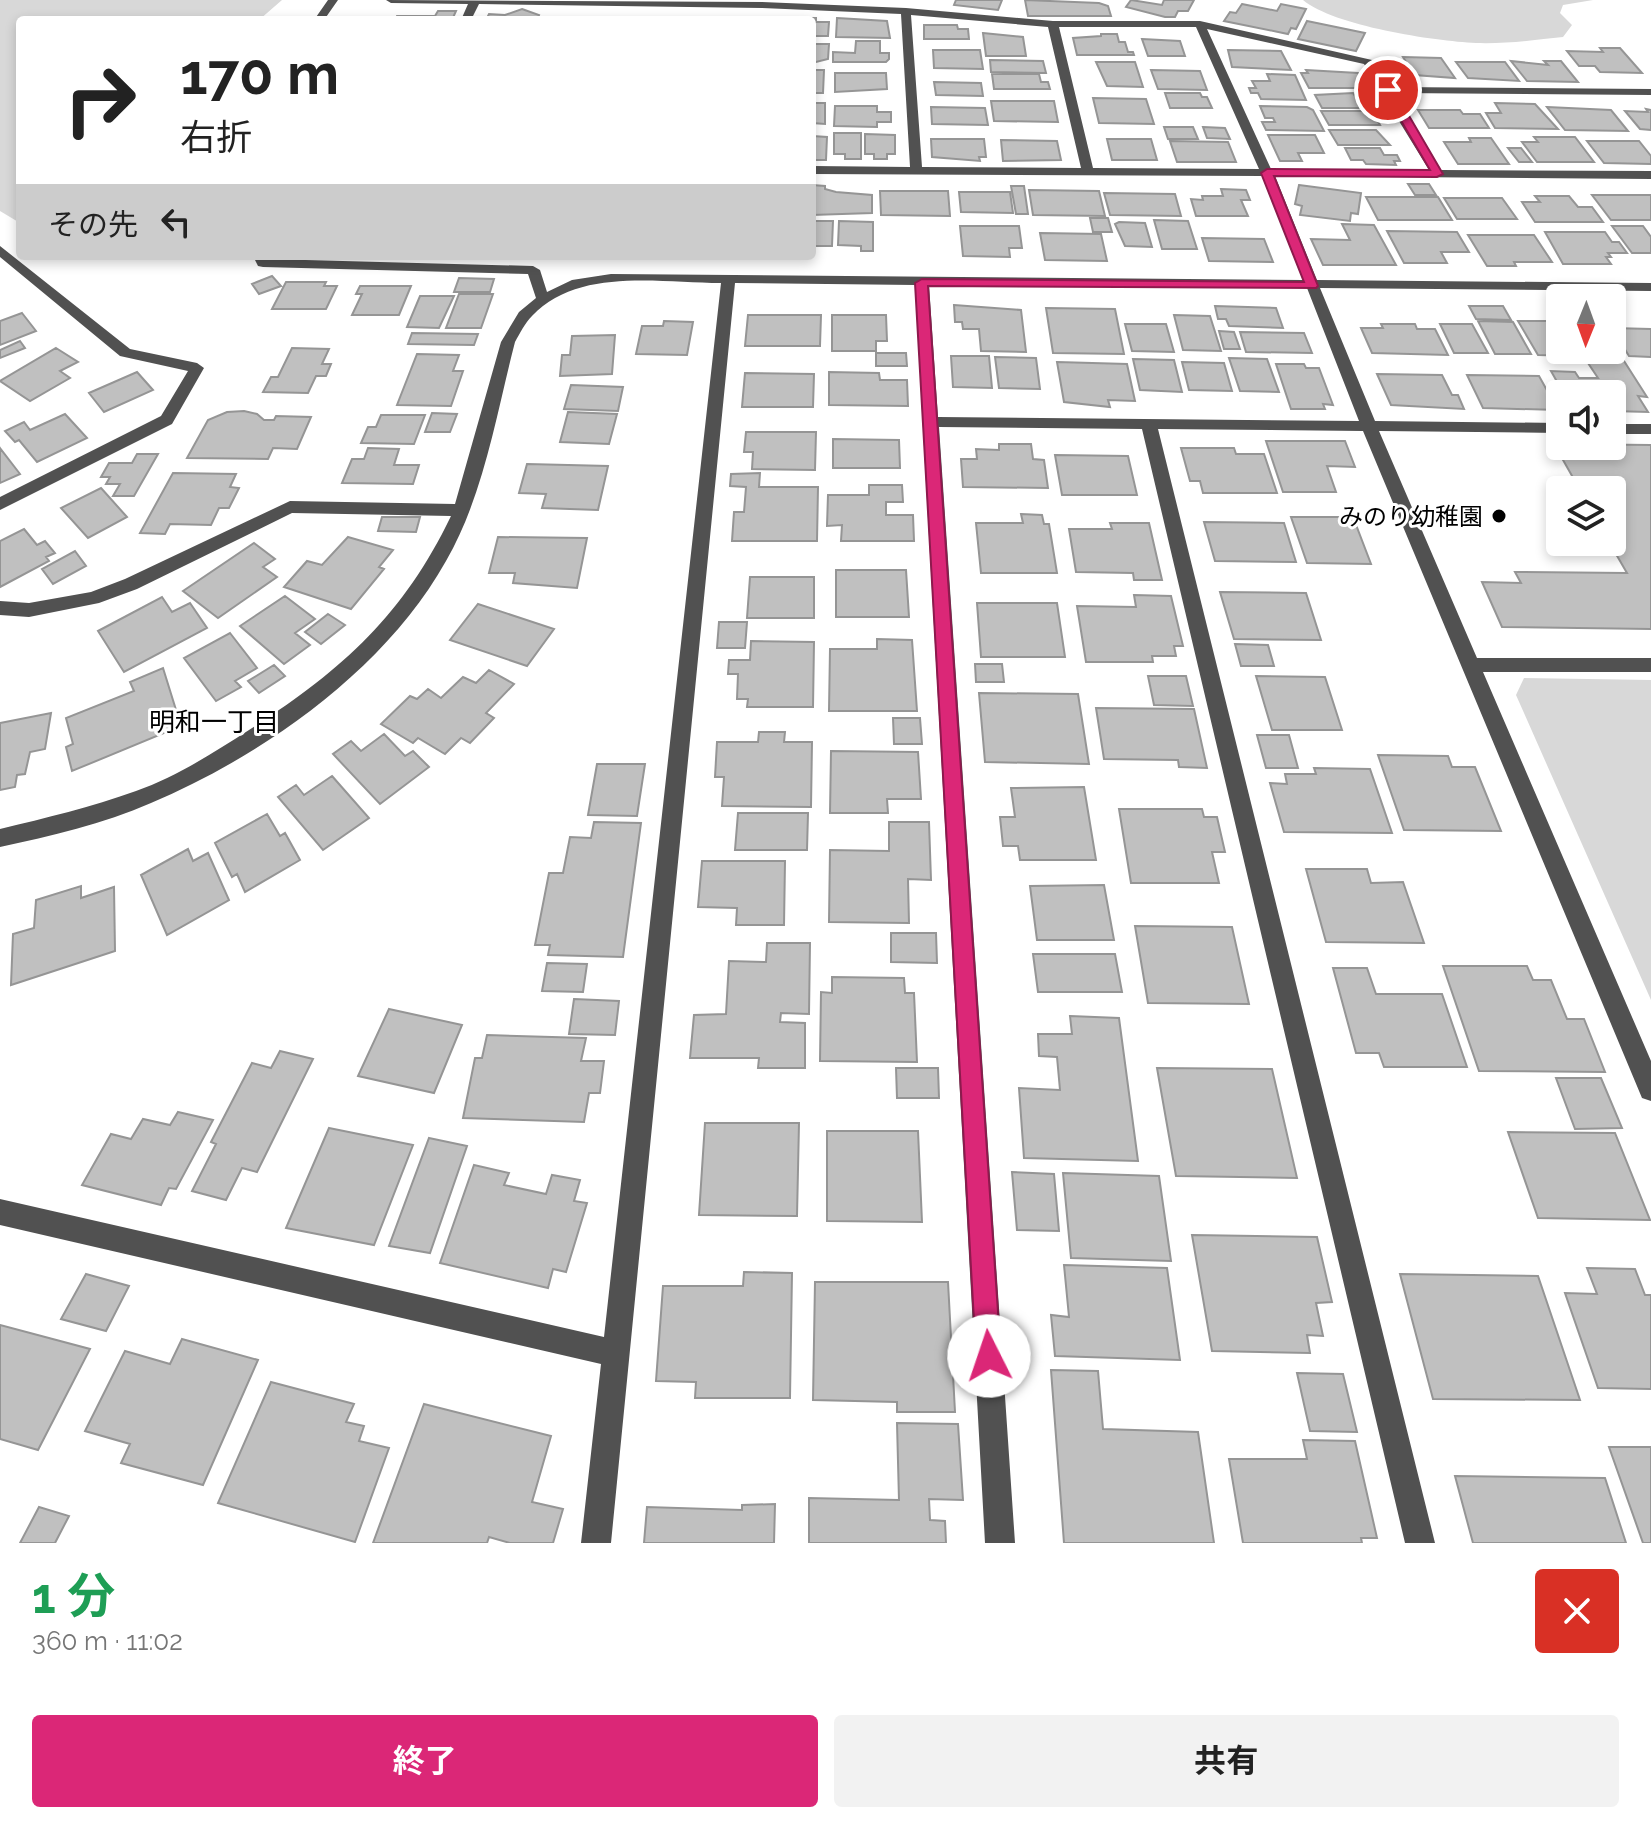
<!DOCTYPE html>
<html lang="ja">
<head>
<meta charset="utf-8">
<style>
	body { margin:0; font-family:Raleway,"Noto Sans JP",sans-serif; background:#f2f2f2; color:#222; height:100vh; display:flex; flex-direction:column; font-size:30px; white-space:nowrap }
	* { box-sizing:border-box; margin:0 }
	p { font-size:26px; color:#767676 }
	.icon { flex:none; width:44px; height:44px; fill:none; stroke:currentColor; stroke-width:2; stroke-linecap:round; stroke-linejoin:round }
	.map { position:relative; height:1543px; overflow:hidden }
	.panel { display:flex; flex-direction:column; background:#fff; flex:1 }
	.panel>* { flex:none }
	.guide { position:absolute; left:16px; top:16px; width:800px; height:244px; border-radius:8px; box-shadow:0 4px 12px #0003; background:#fff; color:#222; overflow:hidden }
	.needle { width:52px; rotate:181deg }
	.controls { position:absolute; left:1546px; top:284px; display:grid; gap:16px }
	.controls a { display:grid; place-items:center; width:80px; height:80px; border-radius:8px; background:#fff; box-shadow:0 4px 12px #0003; font-size:40px }
	.pin { position:absolute; display:grid; place-items:center; width:68px; height:68px; color:#fff; margin:-34px; border:4px solid #fff; border-radius:50%; box-shadow:0 2px 8px #0007 }
	.me { position:absolute; width:88px; margin:-44px; rotate:356deg; stroke-linejoin:round; filter:drop-shadow(0 0 6px #0008) }
	.turn { display:flex; align-items:center; gap:28px; height:168px; padding:0 32px; font-size:36px }
	.turn .icon { width:104px; height:104px; stroke-width:2.5 }
	.turn b { display:block; font-size:56px; line-height:68px }
	.then { display:flex; align-items:center; height:76px; padding:0 32px; background:#0003; gap:16px; font-size:30px }
	.round { display:grid; place-items:center; flex:none; width:84px; height:84px; border-radius:8px; background:#f2f2f2 }
	.summary { display:flex; align-items:center; justify-content:space-between; height:136px; padding:0 32px }
	h1 { font-size:48px; font-weight:700; line-height:60px; color:#1e9e55 }
	.button { display:flex; gap:16px; margin-top:auto; padding:16px 32px }
	.button a { flex:1; height:92px; border-radius:8px; background:#db2777; color:#fff; font-size:32px; font-weight:700; line-height:92px; text-align:center }
	.button a+a { background:#f2f2f2; color:#222 }
	.map>svg:first-child { display:block }
</style>
</head>
<body>
<div class="map">
<svg width="1651" height="1543" viewBox="0 0 1651 1543">
	<rect width="100%" height="100%" fill="#fff"/>
	<path fill="#d8d8d8" d="M0,0H282L259,20H20V223L0,211Z
		M1303,0H1593L1563,5L1560,13L1572,25L1563,37C1535,40 1505,44 1476,43C1434,41 1334,26 1303,0Z
		M1524,678L1651,680V1000L1516,695Z"/>
	<path fill="#c0c0c0" stroke="#959595" stroke-width="2" d="M956,0H1002L998,10L954,5Z
		M1025,0L1099,3L1108,6L1111,16H1028Z
		M1131,0L1162,5L1164,0H1194L1188,11H1178L1175,17H1165L1126,7Z
		M1242,4L1277,11L1281,4L1306,9L1296,29L1291,28L1288,34L1224,21L1230,12L1236,13Z
		M522,9L539,15L537,20H486L489,14L505,15Z
		M438,11H456L452,20H395L397,16H435Z
		M775,18H816V22H829L828,36H812V20Z
		M837,18L887,21L890,38L836,37Z
		M1307,21L1365,33L1356,51L1298,39Z
		M924,25H957L958,29H968L969,39H924Z
		M983,33L1023,37L1026,56H986Z
		M1101,34H1117L1119,42H1125L1128,52H1133L1134,55H1077L1073,38L1101,36Z
		M1142,39L1180,41L1185,56H1148Z
		M856,41H880V53H889V59L886,62H833V52L855,53Z
		M812,44H829L828,59L812,63Z
		M1600,48H1620L1642,73L1600,72L1595,66H1579L1567,51L1603,52Z
		M933,50H980L983,69L934,68Z
		M1228,50L1281,51L1291,70L1232,67Z
		M1403,57L1441,58L1455,78L1414,75Z
		M990,60L1043,61L1046,73L991,72Z
		M1511,61L1548,65L1544,61H1561L1578,82L1527,81Z
		M1096,62H1135L1143,87L1107,86Z
		M1456,62H1505L1519,81L1468,78Z
		M812,70H824L823,93H812Z
		M1151,70L1200,71L1207,90L1158,89Z
		M1306,70L1358,73L1367,88H1309L1301,73H1308Z
		M835,73H886L887,89L835,92Z
		M992,74H1039L1041,82H1048L1050,89H994Z
		M1267,74L1295,75L1306,100L1261,99L1258,93H1251L1249,88H1256L1252,81H1270Z
		M934,82L981,83L983,96L936,95Z
		M1165,93H1200L1202,97H1207L1212,108H1170Z
		M1353,93L1362,108H1322L1315,95Z
		M1093,98L1146,99L1154,124L1099,123Z
		M991,101H1054L1058,122L994,121Z
		M812,103H825V124L812,123Z
		M1495,103L1535,104L1558,129L1495,128L1486,113H1501Z
		M835,106H877V112H891V122H877V127L834,126Z
		M1260,106L1307,107L1313,110L1324,131L1266,130L1262,122H1275L1273,118H1265Z
		M931,107L985,108L988,125L932,124Z
		M1547,107L1611,110L1628,131L1565,130Z
		M1646,109L1651,110V130L1640,129L1625,111L1648,112Z
		M1418,110H1460L1463,114H1480L1489,128H1429Z
		M1321,111H1372L1380,125H1329Z
		M1164,127H1193L1198,139H1168Z
		M1203,127L1225,128L1230,139L1207,138Z
		M1329,130H1376L1390,145H1338Z
		M834,133H861V159H845V154H834Z
		M865,134L895,135V154H887V159H874V154H865Z
		M1268,135H1315L1324,153H1298L1302,161H1280Z
		M812,136L827,137L826,160H812Z
		M1534,137H1575L1594,162H1537L1522,142H1538Z
		M1469,138H1491L1509,164H1458L1444,142H1471Z
		M931,139H984L986,157H979L980,161L932,157Z
		M1107,139H1151L1157,160H1112Z
		M1001,140L1057,141L1061,160L1003,161Z
		M1170,141L1228,142L1236,162H1177Z
		M1587,141H1639L1651,156V164L1604,163Z
		M1345,148H1380L1384,155H1397L1400,161H1394L1396,165L1366,164L1363,160H1351Z
		M1508,148H1521L1532,162H1519Z
		M1408,184H1429L1436,195H1415Z
		M812,185L825,186V189L836,192L872,195V213L812,215Z
		M1299,185L1361,193L1358,214L1351,213L1350,221L1300,215L1302,206L1295,204Z
		M1011,186H1024L1028,214H1016Z
		M1221,189L1246,190L1250,200H1241L1248,216H1196L1191,199L1203,200L1202,196H1223Z
		M1029,190L1099,191L1105,216L1033,215Z
		M880,191H948L950,216L881,215Z
		M959,192H1010L1013,213L961,212Z
		M1104,193L1175,194L1181,216L1110,215Z
		M1592,195H1651V220H1611Z
		M1535,196H1569L1578,207H1592L1603,222H1535L1522,202H1540Z
		M1366,197H1438L1452,220H1378Z
		M1444,198H1502L1517,219H1457Z
		M1090,218H1108L1112,232H1093Z
		M1154,220L1188,221L1197,249H1162Z
		M812,221H833L832,246H813L812,250Z
		M839,221L873,222V251H861V246L838,245Z
		M1119,222L1145,223L1152,247L1125,246L1115,224Z
		M1342,224L1374,225L1396,265H1323L1311,239L1350,240Z
		M960,226H1019L1022,248H1009L1010,257L963,256Z
		M1612,226H1643L1651,237V253H1632Z
		M1387,231L1457,232L1469,252H1441L1447,263H1404Z
		M1545,232H1605L1612,242H1619L1627,253H1608L1611,257H1606L1611,264H1563Z
		M1040,233L1101,234L1107,261L1045,260Z
		M1468,235H1534L1552,262H1514L1516,266H1487Z
		M1202,238L1264,239L1273,262L1209,261Z
		M272,276L281,286L259,294L252,284Z
		M459,278L494,279L490,292H454Z
		M286,282H326L324,286H337L326,309H272Z
		M360,286H411L399,315H352L362,294H356Z
		M459,294H493L481,328H446Z
		M420,296H454L439,328L407,327Z
		M954,305L1021,310L1026,352L981,351L979,329H963L962,322H955Z
		M1215,306L1276,308L1283,328L1229,326L1226,319H1218Z
		M1469,306H1503L1511,320L1476,319Z
		M1046,308L1115,309L1124,354L1053,353Z
		M22,313L36,331L0,345V321Z
		M748,315H821L820,346H745Z
		M832,315H886L887,341H876V351H832Z
		M1174,315L1210,316L1221,351L1183,350Z
		M664,321L693,322L687,355L636,354L642,326H663Z
		M1478,321L1513,322L1531,354H1495Z
		M1518,321H1547L1553,330H1560V350H1608L1613,357L1538,355Z
		M1125,324H1166L1174,352L1132,351Z
		M1381,324H1415L1417,329H1435L1448,355L1372,353L1361,328H1383Z
		M1440,324H1472L1488,353H1454Z
		M1612,328L1651,329V357L1629,356Z
		M1219,331L1234,332L1240,349H1224Z
		M1240,332L1304,333L1312,353L1246,352Z
		M412,333L478,334L474,345L408,344Z
		M615,335L612,374L560,376L562,355H570L572,336Z
		M20,341L25,348L0,358V350Z
		M56,348L78,362L60,371L70,378L30,401L0,381Z
		M292,348L329,349L322,364H331L326,376H316L308,393L263,392L271,377H278Z
		M876,353H906L907,366H876Z
		M417,354L459,355L453,371H463L451,406L397,405Z
		M951,356H989L992,388L953,387Z
		M995,357L1036,358L1040,389L999,388Z
		M1229,358L1267,359L1279,392L1240,391Z
		M1133,359L1174,360L1182,392L1140,390Z
		M1586,360L1624,361L1647,397L1638,396L1648,412L1612,411V394H1564L1551,371L1575,372L1579,378H1598Z
		M1057,362L1127,364L1135,401L1108,400L1110,407L1064,402Z
		M1182,362L1224,363L1232,391L1189,390Z
		M1276,364H1304L1306,368H1319L1333,405L1323,404L1325,409H1291Z
		M137,372L153,390L104,412L89,393Z
		M829,372L879,373L880,380H907L908,406L829,405Z
		M745,373L814,374L813,407H742Z
		M1377,374L1442,375L1452,395H1458L1464,409L1391,405Z
		M1467,375L1539,376L1558,410L1483,408Z
		M571,385L623,387L618,411L564,409Z
		M244,411L257,414L264,420H274L276,416L311,417L297,449L273,448L268,459L187,458L208,420L227,412Z
		M568,412L617,414L609,444L560,442Z
		M432,413L457,414L450,432H425Z
		M65,414L87,438L37,462L19,440L15,442L5,431L24,422L30,430Z
		M381,415H425L414,444L361,443L368,427H376Z
		M746,432H816L815,470L752,469L753,452H744Z
		M833,439L899,440L900,468H833Z
		M1266,441H1345L1355,467L1327,466L1336,492H1283Z
		M999,444H1031L1033,459L1044,460L1048,488L963,487L961,459H977L976,449L999,450Z
		M1554,444L1651,445V629L1502,627L1482,582L1521,583L1515,572L1627,573L1609,542H1612V490H1580Z
		M0,448L20,474L0,483Z
		M368,448L399,449L394,465H419L413,484L342,483L352,459H364Z
		M1181,448H1234L1236,454H1264L1277,493H1203L1200,481H1190Z
		M137,454H158L134,496H113L120,484H106L110,477H101L109,463H132Z
		M1055,455L1128,456L1137,495H1062Z
		M527,464L608,466L598,510L542,508L546,494L519,493Z
		M173,473L236,474L230,487L239,488L229,508H219L211,525L170,524L165,534L140,533Z
		M760,473L759,487H818L817,541H732L734,512H744L746,487L730,486L731,474Z
		M869,485H902L903,502H886V515H913L914,541H841L842,525L827,526L828,495H869Z
		M101,488L127,517L88,538L61,508Z
		M1021,514L1042,515L1044,524H1049L1057,573H981L976,523H1023Z
		M382,517H420L416,532L378,531Z
		M1291,517H1353L1371,564L1307,563Z
		M1204,522L1284,523L1296,562L1215,561Z
		M1110,523H1149L1162,580H1134L1133,573L1076,572L1069,529H1112Z
		M24,529L37,545L45,541L55,553L46,557L49,561L0,587V541Z
		M348,537L393,550L379,567L384,569L351,609L284,587L307,561L322,565Z
		M498,537L587,538L577,588L513,583L515,573H489Z
		M254,543L275,559L263,567L277,577L218,618L183,591Z
		M75,551L86,566L53,584L42,569Z
		M836,570H906L909,617H836Z
		M750,577H814V618H747Z
		M1220,592L1306,593L1321,640L1234,639Z
		M1134,595L1171,596L1183,646H1174L1176,656H1152L1153,662H1086L1077,606L1136,607Z
		M285,596L315,619L295,633L310,645L284,664L240,626Z
		M162,597L172,612L190,603L207,628L124,672L98,631Z
		M977,603H1057L1065,657H981Z
		M478,604L554,629L527,666L450,640Z
		M328,614L345,625L321,644L305,632Z
		M719,622H747L745,648H717Z
		M230,633L257,668L235,681L241,687L216,701L184,658Z
		M877,639L912,640L917,711H829L830,649H877Z
		M751,641L814,642L813,707H747L748,699H737L738,674H728L729,660H750Z
		M1235,644L1268,645L1274,666H1241Z
		M975,664H1002L1004,682H976Z
		M274,665L285,676L259,693L248,681Z
		M163,668L181,726L72,771L66,747L73,744L66,718L134,691L130,682Z
		M489,670L514,684L486,713L494,718L470,743L461,738L445,754L418,738L413,743L381,724L410,696L417,699L428,689L441,698L463,677L476,683Z
		M1148,676H1186L1193,706L1154,705Z
		M1256,676L1325,677L1342,730H1272Z
		M979,693L1078,694L1089,764L985,762Z
		M1096,708L1194,709L1207,768L1179,767L1178,760L1104,759Z
		M51,713L45,749L30,752L25,774L17,775L15,787L0,790V723Z
		M893,718H920L922,744H894Z
		M759,732H785L784,742H812L811,807L722,806L724,777H715L717,742H758Z
		M384,734L405,756L413,751L429,767L380,804L333,754L351,741L361,751Z
		M1257,735H1289L1298,768H1266Z
		M831,751L918,752L921,799H887L888,813H830Z
		M1378,755L1448,756L1452,767H1475L1501,831L1404,830Z
		M597,764H645L637,816L588,815Z
		M1314,768L1370,769L1392,833L1284,832L1270,783L1287,784L1285,774H1316Z
		M332,776L369,818L323,850L278,797L296,785L304,795Z
		M1084,787L1096,860H1020L1018,846H1003L1000,817H1015L1011,788Z
		M1119,809H1202L1204,817H1217L1225,852H1212L1219,883H1131Z
		M738,813H808L807,850H735Z
		M267,814L280,836L285,833L300,860L245,892L237,874L232,877L215,843Z
		M594,822L641,823L623,957L548,955L550,945H535L549,873H563L570,837L591,838Z
		M889,822H929L931,880L908,879L909,923L829,922L830,850L889,851Z
		M188,849L193,861L208,853L229,900L167,935L141,875Z
		M702,861H785L784,925H736L737,908L698,907Z
		M1306,869H1367L1371,883L1403,882L1424,943L1326,942Z
		M1104,885L1114,940H1037L1030,886Z
		M81,886V898L114,887L115,951L11,985L13,934L34,928L36,900Z
		M1135,926L1232,927L1249,1004L1148,1003Z
		M891,933H936L937,963L891,962Z
		M767,943H810L809,1014L781,1013L780,1022L805,1023V1068H758L759,1058H690L694,1015L726,1014L729,961L766,962Z
		M1033,954H1115L1122,992H1038Z
		M547,963L587,964L583,992L542,991Z
		M1443,966H1527L1533,980H1551L1567,1019H1584L1605,1072L1479,1071Z
		M1333,968H1367L1376,994H1442L1467,1067H1384L1379,1053H1356Z
		M832,977L904,978L905,993H914L917,1062L820,1061L821,992L832,993Z
		M574,999L619,1001L615,1035L569,1034Z
		M389,1009L462,1025L434,1093L358,1076Z
		M1070,1016L1119,1018L1138,1161L1024,1158L1019,1088L1060,1090L1057,1057L1039,1056L1038,1034H1072Z
		M487,1035L586,1038L581,1061H604L600,1093H589L584,1122L463,1118L475,1058H482Z
		M280,1051L313,1059L257,1172L242,1168L226,1200L192,1191L216,1144L211,1142L252,1063L271,1068Z
		M896,1068H938L939,1098H897Z
		M1157,1068L1272,1069L1297,1178L1176,1176Z
		M1556,1078H1601L1622,1128L1575,1129Z
		M178,1112L213,1120L176,1189L169,1188L161,1205L82,1185L111,1134L131,1139L143,1119L170,1125Z
		M705,1123H799L797,1216L699,1215Z
		M329,1128L413,1145L374,1245L286,1228Z
		M827,1131H918L922,1222L827,1221Z
		M1508,1132L1615,1133L1650,1220L1538,1218Z
		M429,1138L467,1146L430,1253L389,1246Z
		M474,1165L509,1173L504,1185L546,1194L552,1175L580,1180L574,1201L587,1203L566,1272L553,1269L548,1288L440,1263Z
		M1012,1172L1054,1174L1059,1231L1017,1230Z
		M1063,1173L1159,1176L1171,1261L1071,1258Z
		M1192,1235L1317,1237L1332,1302L1316,1303L1323,1336L1307,1335L1310,1353L1212,1351Z
		M1064,1265L1167,1268L1180,1360L1055,1356L1051,1315L1069,1317Z
		M1587,1268L1635,1269L1645,1295H1651V1389L1598,1388L1565,1293L1597,1294Z
		M744,1272L792,1273L790,1398H695L696,1382L656,1381L663,1286H743Z
		M86,1274L129,1286L106,1331L61,1319Z
		M1400,1274L1538,1276L1580,1400L1433,1399Z
		M815,1282H948L955,1412H897V1402L813,1400Z
		M0,1325L90,1349L38,1450L0,1439Z
		M182,1339L258,1360L203,1485L121,1463L130,1444L85,1431L125,1351L170,1364Z
		M1051,1370L1098,1371L1103,1429L1198,1432L1214,1543H1064Z
		M1297,1373L1343,1374L1357,1432L1310,1431Z
		M271,1382L354,1404L346,1422L364,1426L359,1441L389,1448L355,1542L218,1503Z
		M424,1404L551,1436L532,1502L563,1509L553,1543H510L489,1537L487,1543H373Z
		M897,1423L958,1424L963,1500L929,1499L930,1520L945,1521L946,1543H809V1498L899,1500Z
		M1303,1440L1355,1441L1377,1538H1361L1362,1543H1243L1229,1459H1307Z
		M1609,1447H1651V1543H1643Z
		M1455,1476L1605,1478L1626,1543H1473Z
		M775,1504L774,1543H644L647,1507L742,1510V1505Z
		M39,1507L69,1516L55,1543H20Z"/>
	<g fill="none" stroke-linecap="round" stroke-linejoin="round">
		<path fill="#515151" fill-rule="evenodd" d="M328,0H338L324,20H314Z
			M386,0L762,2L906,8L1053,21H1200L1372,60L1391,87L1651,89V95L1396,93L1441,170L1651,171V179L1275,176L1317,280L1651,283V291L1320,288L1375,421L1560,423V433L1379,431L1477,658H1651V672H1483L1651,1061V1101L1642,1098L1363,431L1158,429L1435,1543H1405L1142,429L939,427L1015,1543H985L915,285L735,283L611,1543H581L601,1364L0,1225V1199L604,1337L721,283C660,283 578,267 532,316C525,323 520,333 515,342C496,415 484,495 446,561C385,670 264,755 151,803C103,824 51,836 0,847V829C46,818 91,807 136,791C176,777 213,753 249,730C341,671 403,616 451,516L292,513L137,589L99,603L29,617L0,615V601L29,603L91,592L125,579L290,501L455,504L501,342L519,312L536,298L528,274L263,267L258,266L253,256H267L268,259L533,266L540,270L547,292L572,280L611,274L1303,280L1262,176L812,174V166L910,167L901,14L762,8L479,4L471,20H461L468,4L391,3ZM911,15L1048,27L1081,168L922,167ZM1059,27H1196L1259,169L1093,168ZM1207,29L1364,64L1429,170L1271,169ZM929,285L1307,288L1359,421L938,417Z
			M0,246L130,349L197,363L204,368L172,424L0,510V497L161,416L188,371L120,356L0,257Z
			M1612,424H1651V434H1612Z"/>
	</g>
	<path fill="#db2777" stroke="#8e194d" stroke-width="2" d="M1388,87L1394,90L1443,174L1437,177L1274,176L1318,286L1316,288L928,286L1001,1356L997,1365L989,1369L980,1365L976,1356L915,283L922,279L1304,282L1261,173L1267,169L1430,170L1383,90Z"/>
	<circle fill="#000" stroke="#fff" stroke-width="3" cx="1499" cy="516" r="8"/>
	<g text-anchor="middle" dominant-baseline="central" stroke-width="6" stroke-linejoin="round" paint-order="stroke">
		<g font-size="24" fill="#000" stroke="#fff" text-anchor="end">
			<text x="1483" y="516">みのり幼稚園</text>
		</g>
		<g font-size="26" fill="#000" stroke="#fff">
			<text x="214" y="722">明和一丁目</text>
		</g>
	</g>
</svg>
<div class="controls">
<a><svg class="needle" viewBox="-14 -14 28 28"><path d="M0-13l5 13h-10z" fill="#e53935"/><path d="M0 13l5-13h-10z" fill="#767676"/></svg></a>
<a><svg class="icon" aria-label="sound" viewBox="0 0 24 24"><path d="M4 9h4l5-4v14l-5-4H4zM17 9q2 3 0 6"/></svg></a>
<a><svg class="icon" aria-label="layers" viewBox="0 0 24 24"><path d="M12 4l9 5-9 5-9-5zM3 14l9 5 9-5"/></svg></a>
</div>
<div class="pin" style="left:1388px;top:90px;background:#d93025"><svg class="icon" aria-label="arrive" viewBox="0 0 24 24"><path d="M6 21V4h12l-3 4 3 4H6"/></svg></div>
<svg class="me" style="left:989px;top:1356px" viewBox="-20 -20 40 40"><circle r="19" fill="#fff"/><path d="M0-13L10 11 0 6-10 11z" fill="#db2777"/></svg>
<div class="guide">
<div class="turn"><svg class="icon" aria-label="right" viewBox="0 0 24 24"><path d="M7 20v-9h11M14 6l5 5-5 5"/></svg><div><b>170 m</b>右折</div></div>
<div class="then">その先<svg class="icon" aria-label="left" viewBox="0 0 24 24"><path d="M17 20v-9H6M10 6l-5 5 5 5"/></svg></div>
</div>
</div>
<section class="panel">
<div class="summary"><div><h1>1 分</h1><p>360 m · 11:02</p></div><a class="round" style="background:#d93025;color:#fff"><svg class="icon" aria-label="close" viewBox="0 0 24 24"><path d="M6 6l12 12M18 6L6 18"/></svg></a></div>
<div class="button"><a>終了</a><a>共有</a></div>
</section>
</body>
</html>
